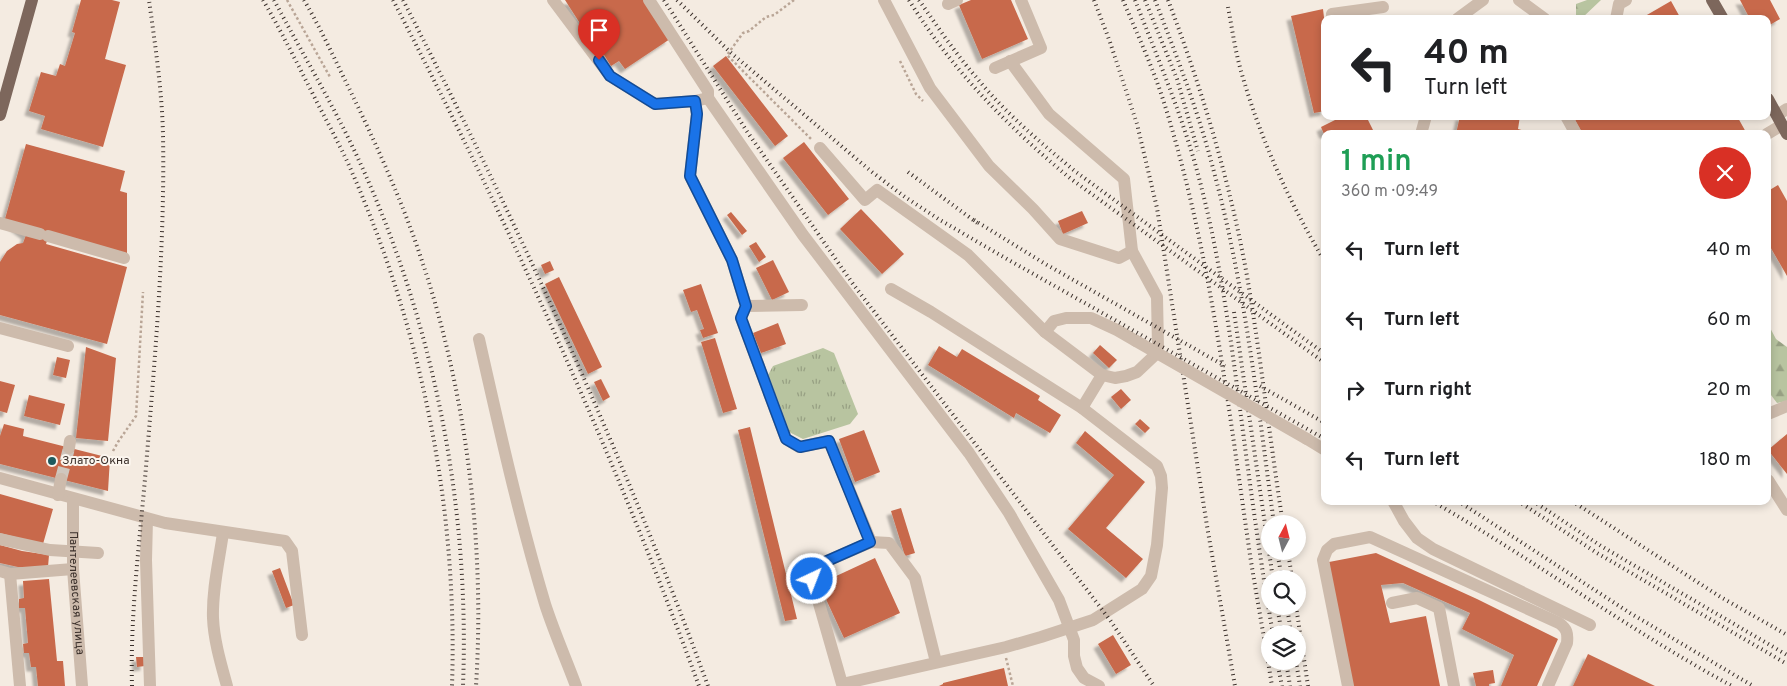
<!DOCTYPE html>
<html lang="en">
<head>
<meta charset="utf-8">
<style>
	body { margin:0; font-family:Overpass,sans-serif; background:#f6f6f6; color:#202124; height:100vh; display:flex; flex-direction:column; font-size:19px; white-space:nowrap }
	* { box-sizing:border-box; margin:0 }
	p { font-size:16px; color:#757577 }
	.icon { flex:none; width:28px; height:28px; fill:none; stroke:currentColor; stroke-width:2; stroke-linecap:round; stroke-linejoin:round }
	.map { position:relative; flex:1; overflow:hidden }
	.panel { position:absolute; left:1321px; top:130px; width:450px; height:375px; display:flex; flex-direction:column; background:#fff; border-radius:10px; box-shadow:0 2px 8px #0003 }
	.panel>* { flex:none }
	.hud { position:absolute; left:1321px; top:15px; width:450px; height:105px; border-radius:10px; box-shadow:0 2px 8px #0003; background:#fff; color:#202124; overflow:hidden }
	.needle { width:32px; rotate:7deg }
	.controls { position:absolute; left:1261px; top:515px; display:grid; gap:10px }
	.controls a { display:grid; place-items:center; width:45px; height:45px; border-radius:50%; background:#fff; box-shadow:0 2px 8px #0003; font-size:25px }
	.pin { position:absolute; display:grid; place-items:center; width:42px; height:42px; color:#fff; margin:-51px -21px; border-radius:50% 50% 50% 0; rotate:-45deg; box-shadow:0 0 5px #0007 }
	.pin .icon { rotate:45deg }
	.me { position:absolute; width:55px; margin:-28px; rotate:43deg; stroke-linejoin:round; filter:drop-shadow(0 0 4px #0008) }
	.turn { display:flex; align-items:center; gap:18px; height:105px; padding:0 20px; font-size:22px }
	.turn .icon { width:65px; height:65px; stroke-width:2.5 }
	.turn b { display:block; font-size:35px; line-height:42px }
	.round { display:grid; place-items:center; flex:none; width:52px; height:52px; border-radius:26px; background:#f6f6f6 }
	.overview { display:flex; align-items:center; justify-content:space-between; height:85px; padding:0 20px }
	h1 { font-size:30px; font-weight:600; line-height:38px; color:#1e9e55 }
	ul { padding:0; list-style:none }
	li { display:flex; align-items:center; gap:15px; height:70px; padding:0 20px }
	li div { flex:1 }
	li b { display:block; font-size:19px }
	li em { font-style:normal }
	.map>svg:first-child { display:block }
</style>
</head>
<body>
<div class="map">
<svg width="1787" height="686" viewBox="0 0 1787 686">
	<defs>
		<pattern id="grass-tufts" width="24" height="20" patternUnits="userSpaceOnUse" patternTransform="scale(1.25)"><rect width="24" height="20" fill="#b8c4a0"/><path d="M3 7l-1-3M5 7V3M7 7l1-3M15 17l-1-3M17 17v-4M19 17l1-3" fill="none" stroke="#97a083"/></pattern>
		<pattern id="forest-firs" width="22" height="20" patternUnits="userSpaceOnUse" patternTransform="scale(1.25)"><rect width="22" height="20" fill="#b8c4a0"/><path d="M5 1l3.5 6h-7zM16 11l3.5 6h-7z" fill="#97a083"/></pattern>
		<filter id="shadow"><feDropShadow dx="-4.5" dy="4.5" stdDeviation="1" flood-color="#0004"/></filter>
	</defs>
	<rect width="100%" height="100%" fill="#f4ebe1"/>
	<path fill="url(#grass-tufts)" d="M823,348L834,353L858,414L850,424L803,439L789,432L768,375L773,366Z"/>
	<path fill="url(#forest-firs)" d="M1587,0H1601L1581,19H1576V4Z
		M1768,324L1776,339L1787,347V401L1777,403L1768,391Z"/>
	<path fill="#c8694b" filter="url(#shadow)" d="M81,0H112L120,2L105,59L126,65L103,147L41,129L45,116L29,111L41,72L56,76L60,64L65,66L75,33L72,32Z
		M565,0H644L670,39L625,69L619,61L611,66L593,37L590,39Z
		M971,0H1011L1028,39L982,59L959,5Z
		M1740,0H1770L1780,19L1768,26V19H1750Z
		M1671,1L1681,19H1640Z
		M1323,9L1325,26V111L1314,113L1291,16Z
		M726,56L788,136L775,146L713,66Z
		M1343,116H1366L1375,134H1324L1321,127Z
		M1460,116H1520L1518,129L1535,134H1456Z
		M1573,116H1737L1747,134H1583Z
		M804,142L849,199L828,215L783,158Z
		M26,144L125,171L120,191L127,193V254L50,232L46,244L127,267L107,344L0,315V262L7,251L17,244L23,243L26,235L5,219Z
		M1778,185L1787,201V276L1768,243V191Z
		M861,209L904,254L882,274L840,229Z
		M1082,211L1088,223L1063,234L1058,221Z
		M731,212L747,231L742,235L727,215Z
		M756,242L766,257L759,262L749,246Z
		M773,260L789,292L772,300L756,268Z
		M550,261L554,270L545,274L541,265Z
		M559,277L602,367L588,374L545,284Z
		M701,284L718,333L703,338L700,330L704,329L697,310L691,312L683,290Z
		M778,323L786,344L761,353L753,333Z
		M715,338L737,409L723,413L701,342Z
		M1100,345L1117,360L1109,368L1093,353Z
		M939,346L957,357L962,349L1040,396L1038,400L1061,415L1050,433L1016,413L1014,418L928,365Z
		M86,347L116,358L108,441L76,438Z
		M57,357L70,360L66,378L53,375Z
		M601,379L610,397L603,401L594,382Z
		M0,381L15,385L7,413L0,411Z
		M1121,389L1131,400L1121,409L1111,397Z
		M29,395L65,404L60,425L24,416Z
		M1140,419L1150,428L1145,433L1135,424Z
		M4,424L24,429L23,436L110,458L108,491L0,464V436Z
		M750,427L797,619L785,621L738,430Z
		M864,430L880,472L855,482L839,439Z
		M1085,431L1145,482L1106,528L1143,559L1126,578L1068,529L1114,475L1076,443Z
		M1787,434V474L1768,450Z
		M0,494L53,509L43,544L0,533Z
		M901,508L915,553L905,556L891,511Z
		M0,545L22,551L49,555L48,567H18L0,563Z
		M1376,553L1477,599L1558,639L1537,686H1501L1514,655L1462,629L1470,613L1403,583L1381,585L1390,623L1426,616L1440,686H1351L1329,562Z
		M875,558L900,613L844,638L819,584Z
		M280,568L294,605L286,608L272,571Z
		M49,579L57,661H63L65,686H38L36,667H31L29,653H24L23,644L28,643L25,608H19V599L24,598L23,581Z
		M1113,635L1131,665L1116,674L1098,644Z
		M1588,654L1655,686H1573Z
		M136,657H144L145,666L137,667Z
		M1004,668L1008,686H939L943,684V683Z
		M1493,670L1495,683L1489,684V686H1476L1473,673Z"/>
	<g fill="none" stroke-linecap="round" stroke-linejoin="round">
		<path stroke="#cfc6bd" stroke-width="12" stroke-dasharray="12 6" stroke-linecap="butt" d="M61,479L69,448"/>
		<path stroke="#b9a596" stroke-width="2.5" stroke-dasharray="2.5 2.5" stroke-linecap="butt" d="M287,0L330,77
			M794,0L774,15L766,17L749,31L743,33L727,55L812,140
			M900,61L916,94L923,101
			M113,451L118,442L136,416L143,292
			M1006,658L1013,686"/>
		<g stroke="#cdbbac" stroke-width="12">
			<path d="M553,0L610,76L655,104L695,101L708,98V91L649,0"/>
			<path d="M884,0L930,88L989,166L1033,209L1060,239L1119,258L1132,251"/>
			<path d="M1519,0L1545,19"/>
			<path d="M948,4L957,0"/>
			<path d="M1333,19L1332,14L1383,7"/>
			<path d="M1457,19L1483,0"/>
			<path d="M1616,19L1619,4L1626,0"/>
			<path d="M995,68L1041,48L1021,0"/>
			<path d="M708,98L803,235L969,453L1009,513L1059,600L1074,640V656L1077,668L1084,678L1099,686"/>
			<path d="M695,101L697,114L690,176L732,260L746,306"/>
			<path d="M1777,115L1787,109"/>
			<path d="M1566,116L1576,134"/>
			<path d="M1421,134L1426,116"/>
			<path d="M1767,134L1782,125"/>
			<path d="M820,148L865,200L877,190L968,255L1045,332"/>
			<path d="M0,223L40,234"/>
			<path d="M48,236L124,258"/>
			<path d="M891,289L931,312L1082,408"/>
			<path d="M802,305L746,306L741,318L786,439L799,447L829,441L871,542"/>
			<path d="M0,328L68,346"/>
			<path d="M479,339C499,428 519,517 545,604C554,632 566,659 576,686"/>
			<path d="M1102,375L1045,332L1054,321L1066,318H1091L1117,330L1136,341"/>
			<path d="M1768,414L1787,406"/>
			<path d="M1307,439L1325,450"/>
			<path d="M69,448L70,441"/>
			<path d="M0,478L165,523L285,541L292,551L302,635"/>
			<path d="M1768,480L1787,510"/>
			<path d="M58,495L61,479"/>
			<path id="s1" d="M73,499V569L82,686"/>
			<path d="M1393,501L1404,521L1417,538L1433,549L1590,625"/>
			<path d="M147,519L146,560L150,686"/>
			<path d="M223,533C219,561 212,590 213,618C214,641 221,664 227,686"/>
			<path d="M0,539L50,550L98,553"/>
			<path d="M0,571L10,574L73,569"/>
			<path d="M10,574L20,686"/>
			<path d="M1392,603L1417,598L1439,608L1454,686"/>
			<path d="M936,662L915,578L889,543L871,542L827,561L812,579L842,684L1006,647L1041,637L1093,620L1142,589L1151,576L1157,545L1162,488L1161,476L1157,466L1082,408L1102,375L1115,378L1126,376L1137,372L1155,355L1158,347L1157,297L1132,251L1124,179L1049,114L1010,61"/>
			<path d="M1348,686L1323,560L1327,550L1334,544L1370,537L1559,623C1567,629 1568,633 1567,643L1548,686"/>
		</g>
		<path stroke="#7d675c" stroke-width="12" d="M1712,0L1723,19
			M1768,99L1787,134
			M0,115L32,0"/>
		<path stroke="#3b302b" stroke-width="4" stroke-dasharray="1 4" stroke-linecap="butt" d="M263,0C284,36 302,73 321,110C330,127 339,144 347,161C421,325 458,506 452,686
			M274,0C301,51 331,101 356,154C433,319 470,503 463,686
			M304,0C318,24 330,49 342,74C372,135 401,197 422,261C467,395 485,546 476,686
			M393,0C508,222 613,451 699,686
			M403,0C517,222 622,451 708,686
			M664,0L746,130L853,284L1110,620L1154,686
			M677,0L730,52L872,172L905,197L940,220L1007,259L1325,439
			M909,0C952,70 1008,127 1071,179L1325,363
			M919,0C937,26 955,53 976,77C1005,113 1041,143 1076,172L1325,354
			M1094,0L1110,42L1137,124L1157,208L1207,526L1235,686
			M1123,0C1138,36 1155,72 1166,109C1211,255 1228,405 1250,555C1257,599 1265,642 1272,686
			M1135,0C1158,59 1183,117 1199,178C1221,261 1232,347 1243,432C1252,499 1261,566 1273,634
			M1145,0L1177,79L1198,151
			M1155,0C1177,57 1199,113 1214,172C1245,287 1258,406 1274,524
			M1168,0C1202,89 1230,182 1247,276C1261,359 1270,441 1283,524
			M1228,7C1232,28 1235,50 1241,71C1260,138 1289,202 1325,262
			M908,172L980,225
			M974,220L1047,265L1225,366
			M1234,312L1273,579
			M1260,386L1325,423
			M1432,501C1534,560 1629,630 1732,686
			M1458,501L1630,613L1753,686
			M1518,501L1597,553L1787,664
			M1533,501L1601,546L1787,655
			M1572,501L1719,596L1787,635
			M1277,551L1282,579
			M1288,551L1292,579
			M1277,606L1282,634
			M1287,606L1291,634
			M1296,606L1308,686
			M1277,661L1282,686
			M1286,661L1290,686
			M1296,661L1300,686
			M132,686C130,613 140,540 146,467C155,357 165,246 163,135C162,90 155,44 149,0"/>
		<path stroke="#cdbbac" stroke-width="12" d="M1136,341L1307,439"/>
	</g>
	<g fill="none" stroke-linecap="round" stroke-linejoin="round">
		<g stroke="#114b97" stroke-width="12">
			<path id="route" d="M599,60L610,76L655,104L695,101L697,114L690,176L732,260L746,306L741,318L786,439L800,447L829,441L870,542L827,561L812,579"/>
		</g>
		<use href="#route" stroke="#1a73e8" stroke-width="9"/>
	</g>
	<circle fill="#1f5a5e" stroke="#fbf5ee" stroke-width="2" cx="52" cy="461" r="5"/>
	<g text-anchor="middle" dominant-baseline="central" stroke-width="4" stroke-linejoin="round" paint-order="stroke">
		<g font-size="12" fill="#3b302b" stroke="#fbf5ee" text-anchor="start">
			<text x="62" y="461">Злато-Окна</text>
		</g>
		<g font-size="12" fill="#3b302b" stroke="#fbf5ee">
			<text stroke="none"><textPath href="#s1" startOffset="94">Пантелеевская улица</textPath></text>
		</g>
	</g>
</svg>
<div class="controls">
<a><svg class="needle" viewBox="-14 -14 28 28"><path d="M0-13l5 13h-10z" fill="#e53935"/><path d="M0 13l5-13h-10z" fill="#757577"/></svg></a>
<a><svg class="icon" aria-label="search" viewBox="0 0 24 24"><circle cx="10" cy="10" r="6"/><path d="M15 15l6 6"/></svg></a>
<a><svg class="icon" aria-label="layers" viewBox="0 0 24 24"><path d="M12 4l9 5-9 5-9-5zM3 14l9 5 9-5"/></svg></a>
</div>
<div class="pin" style="left:599px;top:60px;background:#d93025"><svg class="icon" aria-label="arrive" viewBox="0 0 24 24"><path d="M6 21V4h12l-3 4 3 4H6"/></svg></div>
<svg class="me" style="left:812px;top:579px" viewBox="-20 -20 40 40"><circle r="17" fill="#1a73e8" stroke="#fff" stroke-width="3"/><path d="M0-11L8 9 0 5-8 9z" fill="#fff"/></svg>
<div class="hud">
<div class="turn"><svg class="icon" aria-label="left" viewBox="0 0 24 24"><path d="M17 20v-9H6M10 6l-5 5 5 5"/></svg><div><b>40 m</b>Turn left</div></div>
</div>
<section class="panel">
<div class="overview"><div><h1>1 min</h1><p>360 m · 09:49</p></div><a class="round" style="background:#d93025;color:#fff"><svg class="icon" aria-label="close" viewBox="0 0 24 24"><path d="M6 6l12 12M18 6L6 18"/></svg></a></div>
<ul>
<li><svg class="icon" aria-label="left" viewBox="0 0 24 24"><path d="M17 20v-9H6M10 6l-5 5 5 5"/></svg><div><b>Turn left</b></div><em>40 m</em></li>
<li><svg class="icon" aria-label="left" viewBox="0 0 24 24"><path d="M17 20v-9H6M10 6l-5 5 5 5"/></svg><div><b>Turn left</b></div><em>60 m</em></li>
<li><svg class="icon" aria-label="right" viewBox="0 0 24 24"><path d="M7 20v-9h11M14 6l5 5-5 5"/></svg><div><b>Turn right</b></div><em>20 m</em></li>
<li><svg class="icon" aria-label="left" viewBox="0 0 24 24"><path d="M17 20v-9H6M10 6l-5 5 5 5"/></svg><div><b>Turn left</b></div><em>180 m</em></li>
</ul>
</section>
</div>
</body>
</html>
